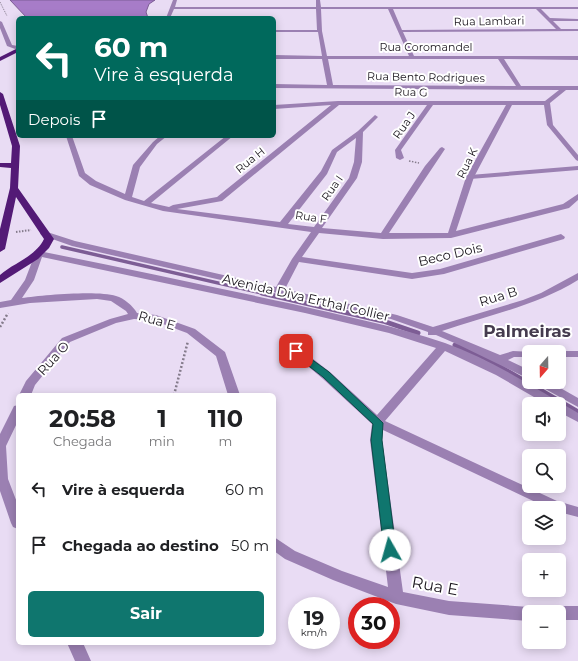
<!DOCTYPE html>
<html lang="pt">
<head>
<meta charset="utf-8">
<style>
	body { margin:0; font-family:Montserrat,sans-serif; background:#f2f2f2; color:#202124; height:100vh; display:flex; flex-direction:column; font-size:15px; white-space:nowrap }
	* { box-sizing:border-box; margin:0 }
	p { font-size:13px; color:#757577 }
	.icon { flex:none; width:22px; height:22px; fill:none; stroke:currentColor; stroke-width:2; stroke-linecap:round; stroke-linejoin:round }
	.map { position:relative; flex:1; overflow:hidden }
	.sheet { position:absolute; left:16px; top:393px; width:260px; height:252px; display:flex; flex-direction:column; background:#fff; border-radius:6px; box-shadow:0 2px 10px #0003 }
	.sheet>* { flex:none }
	.top-card { position:absolute; left:16px; top:16px; width:260px; height:122px; border-radius:6px; box-shadow:0 2px 10px #0003; background:#00695c; color:#fff; overflow:hidden }
	.needle { width:26px; rotate:200deg }
	.fabs { position:absolute; left:522px; top:345px; display:grid; gap:8px }
	.fabs a { display:grid; place-items:center; width:44px; height:44px; border-radius:6px; background:#fff; box-shadow:0 2px 10px #0003; font-size:20px }
	.speed { position:absolute; left:288px; top:597px; display:flex; gap:8px; font-size:20px; font-weight:700; text-align:center }
	.speed>* { display:grid; place-content:center; width:52px; height:52px; border-radius:50%; background:#fff; box-shadow:0 2px 10px #0003; line-height:1 }
	.speed small { font-size:10px; font-weight:400 }
	.speed .limit { border:6px solid #d22; background:#fff; color:#111 }
	.pin { position:absolute; display:grid; place-items:center; width:34px; height:34px; color:#fff; margin:-17px; border-radius:8px; box-shadow:0 2px 6px #0006 }
	.me { position:absolute; width:44px; margin:-22px; rotate:353deg; stroke-linejoin:round; filter:drop-shadow(0 0 3px #0008) }
	.turn { display:flex; align-items:center; gap:14px; height:84px; padding:0 12px; font-size:18px }
	.turn .icon { width:52px; height:52px; stroke-width:2.5 }
	.turn b { display:block; font-size:28px; line-height:34px }
	.then { display:flex; align-items:center; height:38px; padding:0 12px; background:#0003; gap:8px; font-size:15px }
	.eta { display:flex; justify-content:space-evenly; align-items:center; height:68px; text-align:center }
	.eta b { font-size:24px; font-weight:700; line-height:28px }
	.primary-button { display:flex; gap:8px; margin-top:auto; padding:8px 12px }
	.primary-button a { flex:1; height:46px; border-radius:6px; background:#0f766e; color:#fff; font-size:16px; font-weight:700; line-height:46px; text-align:center }
	ul { padding:0; list-style:none }
	li { display:flex; align-items:center; gap:12px; height:56px; padding:0 12px }
	li div { flex:1 }
	li b { display:block; font-size:15px }
	li em { font-style:normal }
	.map>svg:first-child { display:block }
</style>
</head>
<body>
<div class="map">
<svg width="578" height="661" viewBox="0 0 578 661">
	<rect width="100%" height="100%" fill="#e9dcf4"/>
	<path fill="#a77cc8" stroke="#7d5d95" d="M10,0H155L149,4L146,12L148,18H27Z"/>
	<g fill="none" stroke-linecap="round" stroke-linejoin="round">
		<path stroke="#7d5d95" stroke-width="3.5" d="M62,247L266,294"/>
		<path stroke="#7d5d95" stroke-width="5" d="M262,293L383,321L418,333
			M455,345L485,358L578,412"/>
		<path stroke="#847b8b" stroke-width="1" stroke-dasharray="1 1" stroke-linecap="butt" d="M0,2L7,16"/>
		<path stroke="#847b8b" stroke-width="1.5" stroke-dasharray="1.5 1.5" stroke-linecap="butt" d="M409,161L419,163"/>
		<path stroke="#847b8b" stroke-width="2" stroke-dasharray="1.5 1.5" stroke-linecap="butt" d="M16,232L31,230"/>
		<path stroke="#847b8b" stroke-width="2.5" stroke-dasharray="2 2" stroke-linecap="butt" d="M0,327L8,313
			M174,395L188,341"/>
		<path fill="#9b80b2" fill-rule="evenodd" d="M578,166V170L470,179L467,177L470,175Z"/>
		<path fill="#9b80b2" fill-rule="evenodd" d="M173,0H177L175,7H316V0H320L321,7H578V9H541L550,18L578,19V21H553L561,29H578V31L403,32L414,56H578V60L504,59L521,86H578V90H566L550,103L553,125L578,155V161L576,160L547,125L544,105H512L474,177L456,231L563,204L578,194V200L569,208L451,238L383,239L319,233L302,257L412,273L440,269L561,234L565,237L564,239L444,274L412,279L299,262L285,289L397,315L433,327L523,300L541,293L578,273V280C536,306 488,315 442,331L500,355L513,351L533,352H529V357H514L508,360L529,370V379L459,345L436,335H428V332L391,319L72,246L41,235L40,233L41,231H44L75,241L276,287L292,259L311,232L163,211L125,200L90,185L79,176L66,136H72L85,173L96,181L125,194L133,165L153,142L160,136H167L157,144L140,167L132,197L144,201L226,136H233L151,203L169,207L173,205L217,197L331,105L274,109V105L338,101H545L559,90L274,88V84L327,85L322,59H274V55L322,56L318,32H274V30H317L316,9H174L170,18H166ZM321,9H388L409,56H327L322,31ZM393,9H536L556,29L402,30ZM328,59H498L516,86L333,85ZM339,105H427L395,150L396,158L400,160L404,158L401,150L433,105H506L466,177L448,233H389L445,149L442,147L440,148L425,166L381,233L322,228L357,178L362,162L363,132L378,117L375,115L358,131L332,150L321,171L280,222L177,209L222,201ZM356,138L354,162L349,178L314,227L288,224L327,174L337,152Z
			M0,21L2,22L12,45L18,46V50L7,46L0,28Z
			M39,251C124,268 209,286 293,304C344,316 396,326 445,343C492,360 535,388 578,413V422L559,412V404H546L496,375L445,351L385,421L557,501L578,507V517L559,512V508H548L383,430L382,440L403,592L449,601L529,607L534,609L536,612H529V621L449,615L396,604L333,580L285,559L274,551V537L295,551L342,571L388,587L370,440L372,424L322,378L292,353L291,351L292,349H300L330,372L377,415L436,348L389,333L305,313L42,257L34,280L22,298C42,295 98,290 116,296C124,298 133,306 137,313L156,315L195,329L225,352L240,395H228L216,356L187,333L152,320L134,319L116,323L70,342L35,385L31,395H19L26,381L62,338L110,319L128,314L126,311L111,301L97,299L30,303L0,308V302L11,300L25,280L35,254Z
			M559,351H578V357H559V352H555Z
			M537,382H550L578,398V407L538,385Z
			M18,405V421L6,446L8,479L18,505V529L13,527L11,523L0,491V434L14,406Z
			M559,606H578V620H559V612H552L554,608Z
			M67,643H83L91,661H75Z"/>
		<path fill="#531a76" fill-rule="evenodd" d="M18,48V52L0,61V57Z
			M0,92L3,94L20,146L18,188L54,239L49,248L38,259L0,283V275C15,262 35,257 44,239L16,197L5,249L0,252V229L10,188L11,168L0,167V163H11L12,146L0,105Z"/>
	</g>
	<path fill="#0f766e" stroke="#0a4d48" d="M296,348L329,372L383,423L382,440L396,550L395,554L390,555L386,554L384,550L371,440L373,424L323,377L292,353L291,351L292,349Z"/>
	<g text-anchor="middle" dominant-baseline="central" stroke-width="4" stroke-linejoin="round" paint-order="stroke">
		<g font-size="11" fill="#1a151d" stroke="#fff">
			<text transform="translate(489 21) rotate(-1)">Rua Lambari</text>
			<text x="426" y="47">Rua Coromandel</text>
			<text transform="translate(426 77) rotate(1)">Rua Bento Rodrigues</text>
			<text transform="translate(411 92) rotate(1)">Rua G</text>
			<text transform="translate(404 125) rotate(-55)">Rua J</text>
			<text transform="translate(250 160) rotate(-39)">Rua H</text>
			<text transform="translate(467 163) rotate(-64)">Rua K</text>
			<text transform="translate(332 188) rotate(-55)">Rua I</text>
			<text transform="translate(311 217) rotate(8)">Rua F</text>
		</g>
		<g font-size="13" fill="#1a151d" stroke="#fff">
			<text transform="translate(450 254) rotate(-13)">Beco Dois</text>
			<text transform="translate(498 296) rotate(-17)">Rua B</text>
			<text transform="translate(306 297) rotate(13)">Avenida Diva Erthal Collier</text>
			<text transform="translate(157 320) rotate(16)">Rua E</text>
			<text transform="translate(53 358) rotate(-48)">Rua O</text>
		</g>
		<g font-size="16" fill="#1a151d" stroke="#fff">
			<text transform="translate(435 586) rotate(10)">Rua E</text>
		</g>
		<g font-size="17" font-weight="bold" fill="#453b4e" stroke="#fff">
			<text x="527" y="331">Palmeiras</text>
		</g>
	</g>
</svg>
<div class="fabs">
<a><svg class="needle" viewBox="-14 -14 28 28"><path d="M0-13l5 13h-10z" fill="#e53935"/><path d="M0 13l5-13h-10z" fill="#757577"/></svg></a>
<a><svg class="icon" aria-label="sound" viewBox="0 0 24 24"><path d="M4 9h4l5-4v14l-5-4H4zM17 9q2 3 0 6"/></svg></a>
<a><svg class="icon" aria-label="search" viewBox="0 0 24 24"><circle cx="10" cy="10" r="6"/><path d="M15 15l6 6"/></svg></a>
<a><svg class="icon" aria-label="layers" viewBox="0 0 24 24"><path d="M12 4l9 5-9 5-9-5zM3 14l9 5 9-5"/></svg></a>
<a>+</a>
<a>−</a>
</div>
<div class="speed"><div>19<small>km/h</small></div><div class="limit">30</div></div>
<div class="pin" style="left:296px;top:351px;background:#d93025"><svg class="icon" aria-label="arrive" viewBox="0 0 24 24"><path d="M6 21V4h12l-3 4 3 4H6"/></svg></div>
<svg class="me" style="left:390px;top:550px" viewBox="-20 -20 40 40"><circle r="19" fill="#fff"/><path d="M0-13L10 11 0 6-10 11z" fill="#0f766e"/></svg>
<div class="top-card">
<div class="turn"><svg class="icon" aria-label="left" viewBox="0 0 24 24"><path d="M17 20v-9H6M10 6l-5 5 5 5"/></svg><div><b>60 m</b>Vire à esquerda</div></div>
<div class="then">Depois<svg class="icon" aria-label="arrive" viewBox="0 0 24 24"><path d="M6 21V4h12l-3 4 3 4H6"/></svg></div>
</div>
<section class="sheet">
<div class="eta">
<div><b>20:58</b><p>Chegada</p></div>
<div><b>1</b><p>min</p></div>
<div><b>110</b><p>m</p></div>
</div>
<ul>
<li><svg class="icon" aria-label="left" viewBox="0 0 24 24"><path d="M17 20v-9H6M10 6l-5 5 5 5"/></svg><div><b>Vire à esquerda</b></div><em>60 m</em></li>
<li><svg class="icon" aria-label="arrive" viewBox="0 0 24 24"><path d="M6 21V4h12l-3 4 3 4H6"/></svg><div><b>Chegada ao destino</b></div><em>50 m</em></li>
</ul>
<div class="primary-button"><a>Sair</a></div>
</section>
</div>
</body>
</html>
